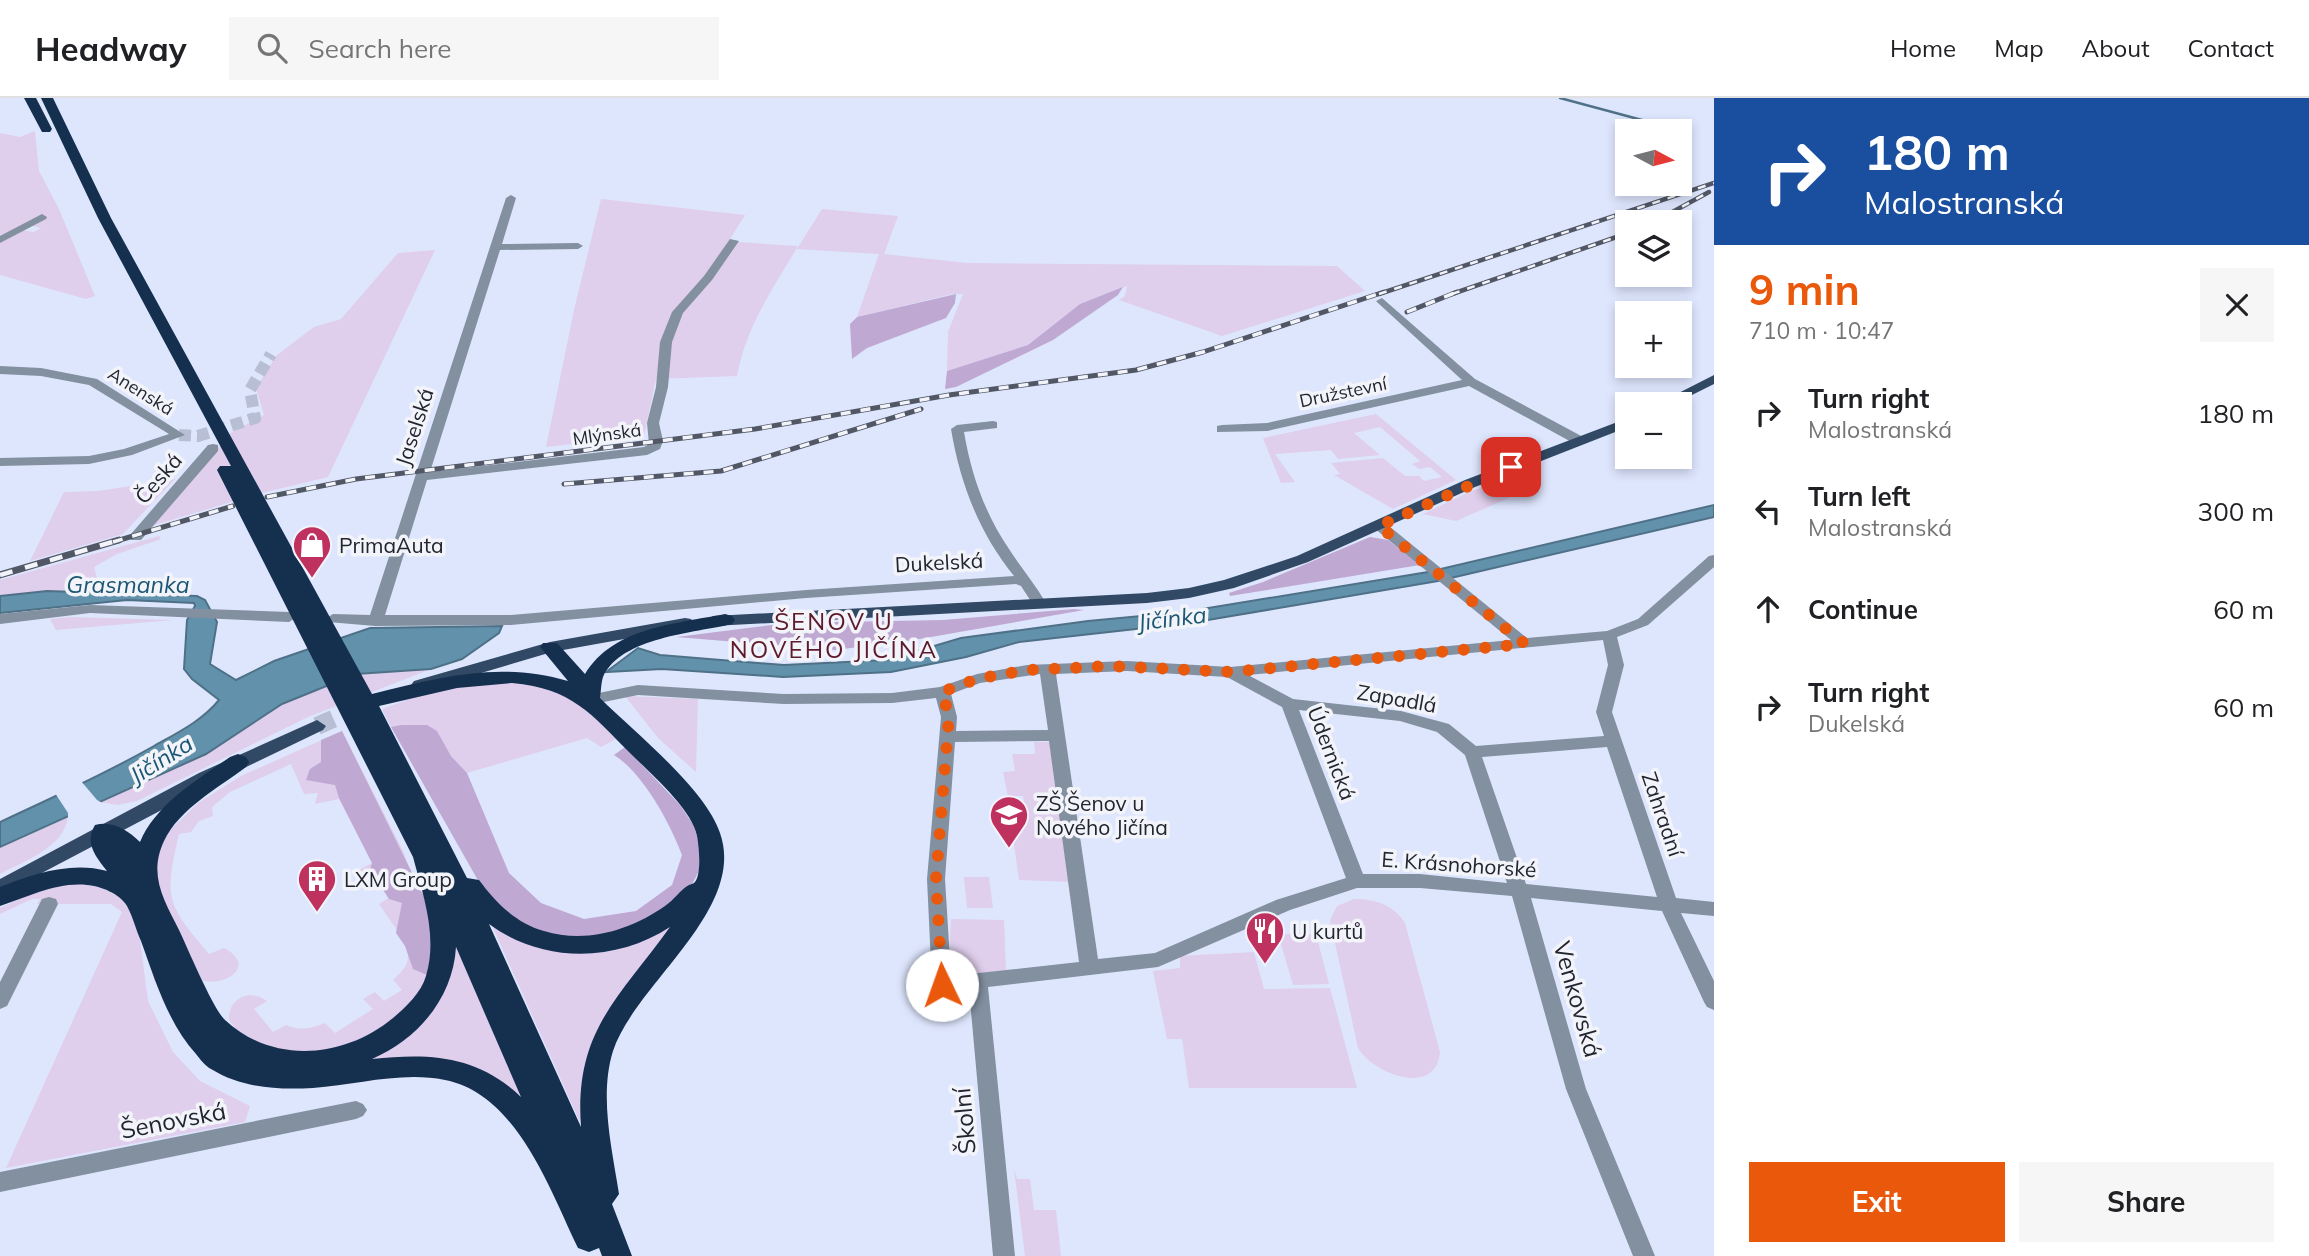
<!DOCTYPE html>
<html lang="en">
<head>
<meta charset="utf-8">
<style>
	body { margin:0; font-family:Mulish,sans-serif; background:#f6f6f6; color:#202124; height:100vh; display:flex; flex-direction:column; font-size:26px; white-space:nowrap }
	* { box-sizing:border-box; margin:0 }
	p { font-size:23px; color:#757577 }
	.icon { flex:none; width:38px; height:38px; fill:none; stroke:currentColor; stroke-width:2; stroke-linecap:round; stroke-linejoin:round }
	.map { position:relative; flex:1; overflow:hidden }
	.sheet { display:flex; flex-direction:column; background:#fff; width:595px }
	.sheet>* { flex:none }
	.banner { background:#1a4fa0; color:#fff; overflow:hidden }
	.needle { width:46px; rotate:97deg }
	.tools { position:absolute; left:1615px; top:21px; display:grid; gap:14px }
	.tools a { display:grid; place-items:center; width:77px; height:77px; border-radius:0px; background:#fff; box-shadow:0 4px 10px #0003; font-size:35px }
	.pin { position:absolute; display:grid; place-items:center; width:60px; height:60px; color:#fff; margin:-30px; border-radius:14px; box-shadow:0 4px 10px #0006 }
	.me { position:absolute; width:77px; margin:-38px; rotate:357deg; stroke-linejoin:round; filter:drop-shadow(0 0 5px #0008) }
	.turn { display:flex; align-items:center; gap:24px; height:147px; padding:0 35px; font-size:32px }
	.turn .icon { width:91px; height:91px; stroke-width:2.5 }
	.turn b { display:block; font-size:49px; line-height:60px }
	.round { display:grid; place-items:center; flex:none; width:74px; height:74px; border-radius:0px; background:#f6f6f6 }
	.head { display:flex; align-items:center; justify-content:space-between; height:119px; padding:0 35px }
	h1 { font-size:42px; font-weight:700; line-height:52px; color:#ea580c }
	.primary-button { display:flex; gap:14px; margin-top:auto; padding:14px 35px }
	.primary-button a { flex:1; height:80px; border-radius:0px; background:#ea580c; color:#fff; font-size:28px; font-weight:700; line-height:80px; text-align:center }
	.primary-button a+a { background:#f6f6f6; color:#202124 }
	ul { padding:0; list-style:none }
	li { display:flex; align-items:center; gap:21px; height:98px; padding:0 35px }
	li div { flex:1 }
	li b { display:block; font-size:26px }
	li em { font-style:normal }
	header { display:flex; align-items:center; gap:42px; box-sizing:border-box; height:98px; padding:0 35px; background:#fff; border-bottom:2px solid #e0e0e0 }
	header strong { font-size:33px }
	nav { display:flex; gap:38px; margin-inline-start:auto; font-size:24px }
	.search { width:490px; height:63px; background:#f6f6f6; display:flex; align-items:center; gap:18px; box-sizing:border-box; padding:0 24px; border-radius:0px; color:#757577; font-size:26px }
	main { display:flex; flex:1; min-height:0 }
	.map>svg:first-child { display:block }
</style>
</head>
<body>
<header>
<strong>Headway</strong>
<div class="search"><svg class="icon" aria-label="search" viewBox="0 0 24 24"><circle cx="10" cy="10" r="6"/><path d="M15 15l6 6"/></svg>Search here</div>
<nav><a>Home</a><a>Map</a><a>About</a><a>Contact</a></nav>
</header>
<main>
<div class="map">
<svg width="1714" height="1158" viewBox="0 0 1714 1158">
	<rect width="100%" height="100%" fill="#dee6fe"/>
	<path fill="#dfceec" d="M35,33L39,73L59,111L95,198L86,201L0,177V145L22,132L34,134L41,130L30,127L0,140V35L20,39Z
		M601,101L745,117L727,146L737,144L798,148C773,191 746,228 737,278L656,281L644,338L546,349L574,212Z
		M822,111L898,118L884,156L967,165L1337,168L1365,193L1222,238L1119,202L1125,198L1127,188L1080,206L1028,247L947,273L948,234L963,196H952L857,219L879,156L797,151Z
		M435,152L328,379L258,396L148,429L232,334L264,317L256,290L277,257L314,229L341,221L398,155Z
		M1376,316L1456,382L1393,411L1334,377L1340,376L1331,365L1383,360L1405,378H1419L1424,383L1442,379L1430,369L1419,371L1412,366L1420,363L1380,329L1354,335L1380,357L1338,361L1331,352L1275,356L1295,384L1281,385L1263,340Z
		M1524,375L1527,392L1456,423L1423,416L1469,394Z
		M175,381L123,436L30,463L64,394L99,393Z
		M159,438L161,441L117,456L94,469L98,485L95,495L47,493L0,498V482Z
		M71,519L173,522L56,532L50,521Z
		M431,571L308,619L137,703L118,707L99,704L206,656L282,606L356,576Z
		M510,581L560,593L590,615L616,641L601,649L587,640L467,675L451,658L437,633L401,627L391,629L382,611L429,594Z
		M625,598L698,601L696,674L658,640Z
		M342,633L403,753L437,850L417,906L353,952L296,956L258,947L235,930L229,922C228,900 250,890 267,903L254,911L273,934L286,927C300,933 311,931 325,925L335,935L373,911L363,901L375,894L384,903L402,892L393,882C399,876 408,869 408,859C409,846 386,817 379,806L389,800L370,772L359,777V772L372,765L339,701L315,706L318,695L304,696L291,666L230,694L212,709L213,718L199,723L191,734L179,736C164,801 166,805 209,856L224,850C257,867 227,890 200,882L153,785L157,754L169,733L198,705L241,678Z
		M1034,644H1050L1071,784L1019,782L1010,718L1026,717L1023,698H1008L1003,674L1015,673L1012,656H1035Z
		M68,719C64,750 24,763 0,776V749Z
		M964,779H989L993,810H967Z
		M69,783C104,790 122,791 138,826L148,903L173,954L200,983L250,1008L245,1024L6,1070L122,814L111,806H37L40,801H32L0,816V810L33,795Z
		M1354,801C1375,801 1394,807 1405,825L1440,954C1436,1000 1373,976 1358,950L1330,822L1337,808Z
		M951,821L1004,822L1006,872L963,878L949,861Z
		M675,823L621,898L584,1025L579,1022L493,830L494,826Z
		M1278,836H1316L1329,886L1293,887Z
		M453,848L457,850L520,994L518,999L481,975L362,967L397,940Z
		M1254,854L1264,891L1330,890L1357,990H1189L1182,941H1167L1153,873L1180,870V858Z
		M1014,1071L1017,1081H1030L1034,1112H1056L1061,1158H1025Z"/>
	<path fill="#bfa8d2" d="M1123,189L1118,197L1053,242L956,289L945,291L947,273L1028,247L1080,206Z
		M956,196L955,205L946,220L867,250L852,261L850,226L857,219Z
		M1370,439L1388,442L1420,467L1230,498L1229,495L1263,484Z
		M1074,511L1084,512L914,542L835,552L676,539L789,525L943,522Z
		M401,627H427L437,633L451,658L467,675L509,775L541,805L584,821L636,813L672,787L682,757C670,725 643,675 614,657L625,649L680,707L694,728L700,749L699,773L687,796L640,831L571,843L534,834L488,800L391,629Z
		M342,633L428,807L436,835L432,879L413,871L405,848L396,835L402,805L389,801L370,772L372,765L339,700L335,687L306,682L310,671L321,664V642Z"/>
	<path fill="#6291ac" stroke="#4f7187" stroke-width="2" d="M1714,407V419L1438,483L1190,525L1019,544L966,559L891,574L783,579L662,571L606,574L638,550L660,557L784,567L887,562L961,540L1088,523L1184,514L1428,474Z
		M47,493L197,498L205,502L217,524L210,566L236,582L274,563L370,530L502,528L499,535L462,561L431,571L356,576L282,606L206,656L0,749V724C52,700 104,676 154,648C177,635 202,623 219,602L192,581L184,571L187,522L195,508L194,505L127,502L0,515V498Z"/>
	<path fill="#dee6fe" d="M81,683L97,702L104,706L68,723V715L55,695Z"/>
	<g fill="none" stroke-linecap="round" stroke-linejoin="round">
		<path stroke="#4f7187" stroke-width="2.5" d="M1560,0L1668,29"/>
		<path stroke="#b8bfd5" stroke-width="12" stroke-dasharray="12 6" stroke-linecap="butt" d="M179,337L198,338L255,320L250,292L271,256"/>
		<path stroke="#b8bfd5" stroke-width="18" stroke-dasharray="18 9" stroke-linecap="butt" d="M317,628L362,608"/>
		<path fill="#8290a0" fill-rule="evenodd" d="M511,97L516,100L502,146L578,145L583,148L578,151L500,152L430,374L644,349L649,346L647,325L656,289L660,244L672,214L704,178L730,141L739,143L712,182L683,215L672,244L668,289L659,325L663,343L660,351L647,357L427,382L385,517H511L806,492L1014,478C979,435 960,385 951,331L957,327L993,323L997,324V330L964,334C971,376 985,416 1009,451C1021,470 1035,486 1046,505L1044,508H1034L1021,488L1016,486L806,500L511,527L375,528L328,524L325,521L333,516L370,517L506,100Z
			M42,116L47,119L46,121L0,145V138Z
			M1382,200L1475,281L1585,340V346H1575L1469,288L1267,333L1217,334V328L1222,327L1267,325L1462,282L1378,205L1376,203Z
			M0,268L41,270L97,281L185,337L132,357L89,366L0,368V360L89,358L124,351L169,336L89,287L41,278L0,276Z
			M213,346L218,347V353L141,442H131L129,439L131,436L208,347Z
			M1379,423L1384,424L1527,540L1607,533L1638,521L1709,458L1714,457V469L1648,527L1617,539L1624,567L1612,614L1676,800L1714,804V818L1681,815L1714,883V912L1707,909L1704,904L1662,813L1531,800L1586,991L1655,1158H1633L1566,991L1512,798L1420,790H1357L1290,812L1158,869L988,889L1015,1158H993L969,891L942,895L935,892L932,887L927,781L941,619L936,600L892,605L784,606L638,597L589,607L581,602L589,597L638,587L784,596L892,595L940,589L977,576L1027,567L1127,563L1230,569L1511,542L1374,430L1372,427ZM1603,542L1608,567L1596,614L1604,638L1476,648L1449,626L1401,613L1293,601L1248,577ZM1127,573L1227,579L1282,609L1346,780L1276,802L1155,855L1098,861L1056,576ZM1040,576L1048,632L956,633L957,619L951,596L980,585ZM1299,612L1400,623L1437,634L1465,657L1507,785L1420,776H1363ZM1049,643L1079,864L951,878L945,781L955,644ZM1607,649L1657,799L1526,786L1482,659Z
			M90,507L289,514L297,519L289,524L90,515L0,526V516Z
			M49,799L56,801L58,806L7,908L0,911V884L42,801Z
			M356,1003L363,1006L367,1012L363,1018L356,1021L0,1094V1074Z"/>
		<path fill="#314964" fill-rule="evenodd" d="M1714,277V286L1674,306H1657Z
			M1628,320V329L1475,389L1308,464L1234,490L1189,500L1147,505L713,528L705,523L713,518L1147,495L1189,490L1224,482L1297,458L1465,382Z
			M685,520L691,521L693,525L691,529L552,554L420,593L411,587L414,583L550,544Z
			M317,622L326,628L323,632L213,685L0,797V781L199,675Z"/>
		<path fill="#15304f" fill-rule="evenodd" d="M24,0H36L52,31L50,34H42Z
			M41,0H53L111,120L372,596C440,579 499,563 568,583L540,549L543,545H557L585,576C614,529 675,526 725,516L732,518L735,522L732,526C695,535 621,539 603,579C601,585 601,594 600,600C634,634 705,690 720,735C747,812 635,886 613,953C599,998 612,1051 619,1096L612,1106L632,1158H602L599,1150L589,1154L578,1150C550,1092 517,996 445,982C402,973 356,987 313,990C277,992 242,990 211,971C205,968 200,961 196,956C168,925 155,882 141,843C136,832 133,819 127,808C120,796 101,788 87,787C56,784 29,799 0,808V789C33,776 71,763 107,773C96,759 84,745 95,727C112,722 128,732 140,744C156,706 197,682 230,659L238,656L246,659L249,664L246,669C218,690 179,711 164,743C148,777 164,802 179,832C188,851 213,911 225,922C273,967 345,960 393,920C406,909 421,895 426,878C438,838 423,797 413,759L217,372L220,368H231L98,120ZM512,585C573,591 590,615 631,656C650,675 692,711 697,738C699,748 702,778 694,785C693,786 691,786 689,787C680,792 674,802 665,808C631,832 586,846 544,833C516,825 496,805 479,782L467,780L379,608L457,590ZM489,826C542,865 615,865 670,829C619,900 574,933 581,1029ZM456,849L521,999C477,957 430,955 372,961C418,941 453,900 456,849Z"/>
		<g stroke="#525765" stroke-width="4.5">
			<path id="rail-far2" d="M1654,124L1709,94
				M1379,196L1714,85
				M1452,196L1628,135"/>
		</g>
		<g stroke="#525765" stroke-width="5">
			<path id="rail-far1" d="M1407,214L1457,194
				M564,386L721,373L921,311
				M267,399L356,381L755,331L949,297L1136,272L1203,254L1384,194
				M113,444L233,408"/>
		</g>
		<g stroke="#525765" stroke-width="7">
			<path id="rail" d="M0,477L119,442"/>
		</g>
		<use href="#rail-far2" stroke="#f2f4fa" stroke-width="2.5" stroke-dasharray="8" stroke-linecap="butt"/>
		<use href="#rail-far1" stroke="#f2f4fa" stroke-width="3.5" stroke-dasharray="10" stroke-linecap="butt"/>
		<use href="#rail" stroke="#f2f4fa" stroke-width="4.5" stroke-dasharray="13" stroke-linecap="butt"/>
	</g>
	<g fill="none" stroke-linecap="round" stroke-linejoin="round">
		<path stroke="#ea580c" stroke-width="12" stroke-dasharray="0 21.6" d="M942,887L936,781L949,618L942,594L977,581L1027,572L1110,568L1230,574L1525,546L1379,428L1511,369"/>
	</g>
	<defs>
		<g id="shop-pin" transform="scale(2.0125)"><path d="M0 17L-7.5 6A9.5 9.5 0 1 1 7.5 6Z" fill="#bf315e" stroke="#f2f4fa"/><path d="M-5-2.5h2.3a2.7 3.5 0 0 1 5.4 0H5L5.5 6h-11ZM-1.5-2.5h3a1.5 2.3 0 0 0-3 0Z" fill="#fff"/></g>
		<g id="school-pin" transform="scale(2.0125)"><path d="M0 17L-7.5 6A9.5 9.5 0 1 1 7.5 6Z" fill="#bf315e" stroke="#f2f4fa"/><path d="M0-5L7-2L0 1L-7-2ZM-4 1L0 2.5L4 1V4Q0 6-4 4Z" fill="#fff"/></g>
		<g id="building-pin" transform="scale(2.0125)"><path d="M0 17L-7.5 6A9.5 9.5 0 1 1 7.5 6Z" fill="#bf315e" stroke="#f2f4fa"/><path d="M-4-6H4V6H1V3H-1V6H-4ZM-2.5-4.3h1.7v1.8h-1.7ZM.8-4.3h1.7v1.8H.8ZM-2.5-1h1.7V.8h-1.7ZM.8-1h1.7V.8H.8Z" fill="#fff"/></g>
		<g id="restaurant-pin" transform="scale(2.0125)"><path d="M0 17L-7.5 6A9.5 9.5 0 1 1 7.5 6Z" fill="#bf315e" stroke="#f2f4fa"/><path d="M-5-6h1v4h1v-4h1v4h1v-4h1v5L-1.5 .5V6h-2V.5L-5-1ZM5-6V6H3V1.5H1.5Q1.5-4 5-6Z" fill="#fff"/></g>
	</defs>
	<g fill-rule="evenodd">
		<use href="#shop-pin" x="312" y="447"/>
		<use href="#school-pin" x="1009" y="717"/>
		<use href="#building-pin" x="317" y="781"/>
		<use href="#restaurant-pin" x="1265" y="833"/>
	</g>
	<g text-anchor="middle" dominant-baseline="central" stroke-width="7" stroke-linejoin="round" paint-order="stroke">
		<g font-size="18" fill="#222530" stroke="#f2f4fa">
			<text transform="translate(141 293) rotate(32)">Anenská</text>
			<text transform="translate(1343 294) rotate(-12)">Družstevní</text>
			<text transform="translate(607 336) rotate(-8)">Mlýnská</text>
		</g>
		<g font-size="21" fill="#222530" stroke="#f2f4fa">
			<text transform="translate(414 329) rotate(-72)">Jaselská</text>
			<text transform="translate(158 380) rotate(-49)">Česká</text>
			<text transform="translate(939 464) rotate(-3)">Dukelská</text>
			<text transform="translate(1397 600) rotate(10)">Zapadlá</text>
			<text transform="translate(1332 655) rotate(69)">Údernická</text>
			<text transform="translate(1663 716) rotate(71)">Zahradní</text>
			<text transform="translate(1459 766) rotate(4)">E. Krásnohorské</text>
		</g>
		<g font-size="21" fill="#222530" stroke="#f2f4fa" text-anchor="start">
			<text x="339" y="447">PrimaAuta</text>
			<text x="1036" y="705">ZŠ Šenov u<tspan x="1036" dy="24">Nového Jičína</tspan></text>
			<text x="344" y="781">LXM Group</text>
			<text x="1292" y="833">U kurtů</text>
		</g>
		<g font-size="23" font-style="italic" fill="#1b5673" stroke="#f2f4fa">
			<text x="128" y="486">Grasmanka</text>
			<text transform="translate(1172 520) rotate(-7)">Jičínka</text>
			<text transform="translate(161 661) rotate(-32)">Jičínka</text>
		</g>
		<g font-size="24" letter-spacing="2" fill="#5e1a2d" stroke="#f2f4fa">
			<text x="834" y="523">ŠENOV U<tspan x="834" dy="28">NOVÉHO JIČÍNA</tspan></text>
		</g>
		<g font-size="24" fill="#222530" stroke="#f2f4fa">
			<text transform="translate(1578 901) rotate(74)">Venkovská</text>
			<text transform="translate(173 1022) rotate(-11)">Šenovská</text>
			<text transform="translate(964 1023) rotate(-95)">Školní</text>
		</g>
	</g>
</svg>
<div class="tools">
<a><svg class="needle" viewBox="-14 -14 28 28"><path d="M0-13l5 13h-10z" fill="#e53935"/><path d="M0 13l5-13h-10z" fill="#757577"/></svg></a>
<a><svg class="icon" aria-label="layers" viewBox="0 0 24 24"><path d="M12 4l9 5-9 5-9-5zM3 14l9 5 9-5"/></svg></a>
<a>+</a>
<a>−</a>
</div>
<div class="pin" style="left:1511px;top:369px;background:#d93025"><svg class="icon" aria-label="arrive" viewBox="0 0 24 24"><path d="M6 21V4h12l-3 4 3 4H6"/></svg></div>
<svg class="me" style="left:942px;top:887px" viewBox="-20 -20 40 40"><circle r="19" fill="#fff"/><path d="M0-13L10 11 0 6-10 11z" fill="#ea580c"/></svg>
</div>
<section class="sheet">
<div class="banner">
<div class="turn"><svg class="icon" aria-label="right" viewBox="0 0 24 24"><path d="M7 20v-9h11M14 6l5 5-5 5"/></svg><div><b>180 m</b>Malostranská</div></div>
</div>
<div class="head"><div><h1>9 min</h1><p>710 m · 10:47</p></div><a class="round"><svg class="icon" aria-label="close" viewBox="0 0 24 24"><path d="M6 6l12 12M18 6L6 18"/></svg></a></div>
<ul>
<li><svg class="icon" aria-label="right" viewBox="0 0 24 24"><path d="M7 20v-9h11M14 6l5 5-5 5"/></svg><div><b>Turn right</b><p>Malostranská</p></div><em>180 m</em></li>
<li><svg class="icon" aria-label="left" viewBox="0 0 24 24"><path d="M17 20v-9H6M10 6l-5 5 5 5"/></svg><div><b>Turn left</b><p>Malostranská</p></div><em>300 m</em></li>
<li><svg class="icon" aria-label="ahead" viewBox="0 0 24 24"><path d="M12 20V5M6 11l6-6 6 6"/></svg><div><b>Continue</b></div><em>60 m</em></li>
<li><svg class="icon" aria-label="right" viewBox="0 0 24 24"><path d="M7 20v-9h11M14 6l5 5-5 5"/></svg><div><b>Turn right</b><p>Dukelská</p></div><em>60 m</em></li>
</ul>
<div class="primary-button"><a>Exit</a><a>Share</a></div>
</section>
</main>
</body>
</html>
